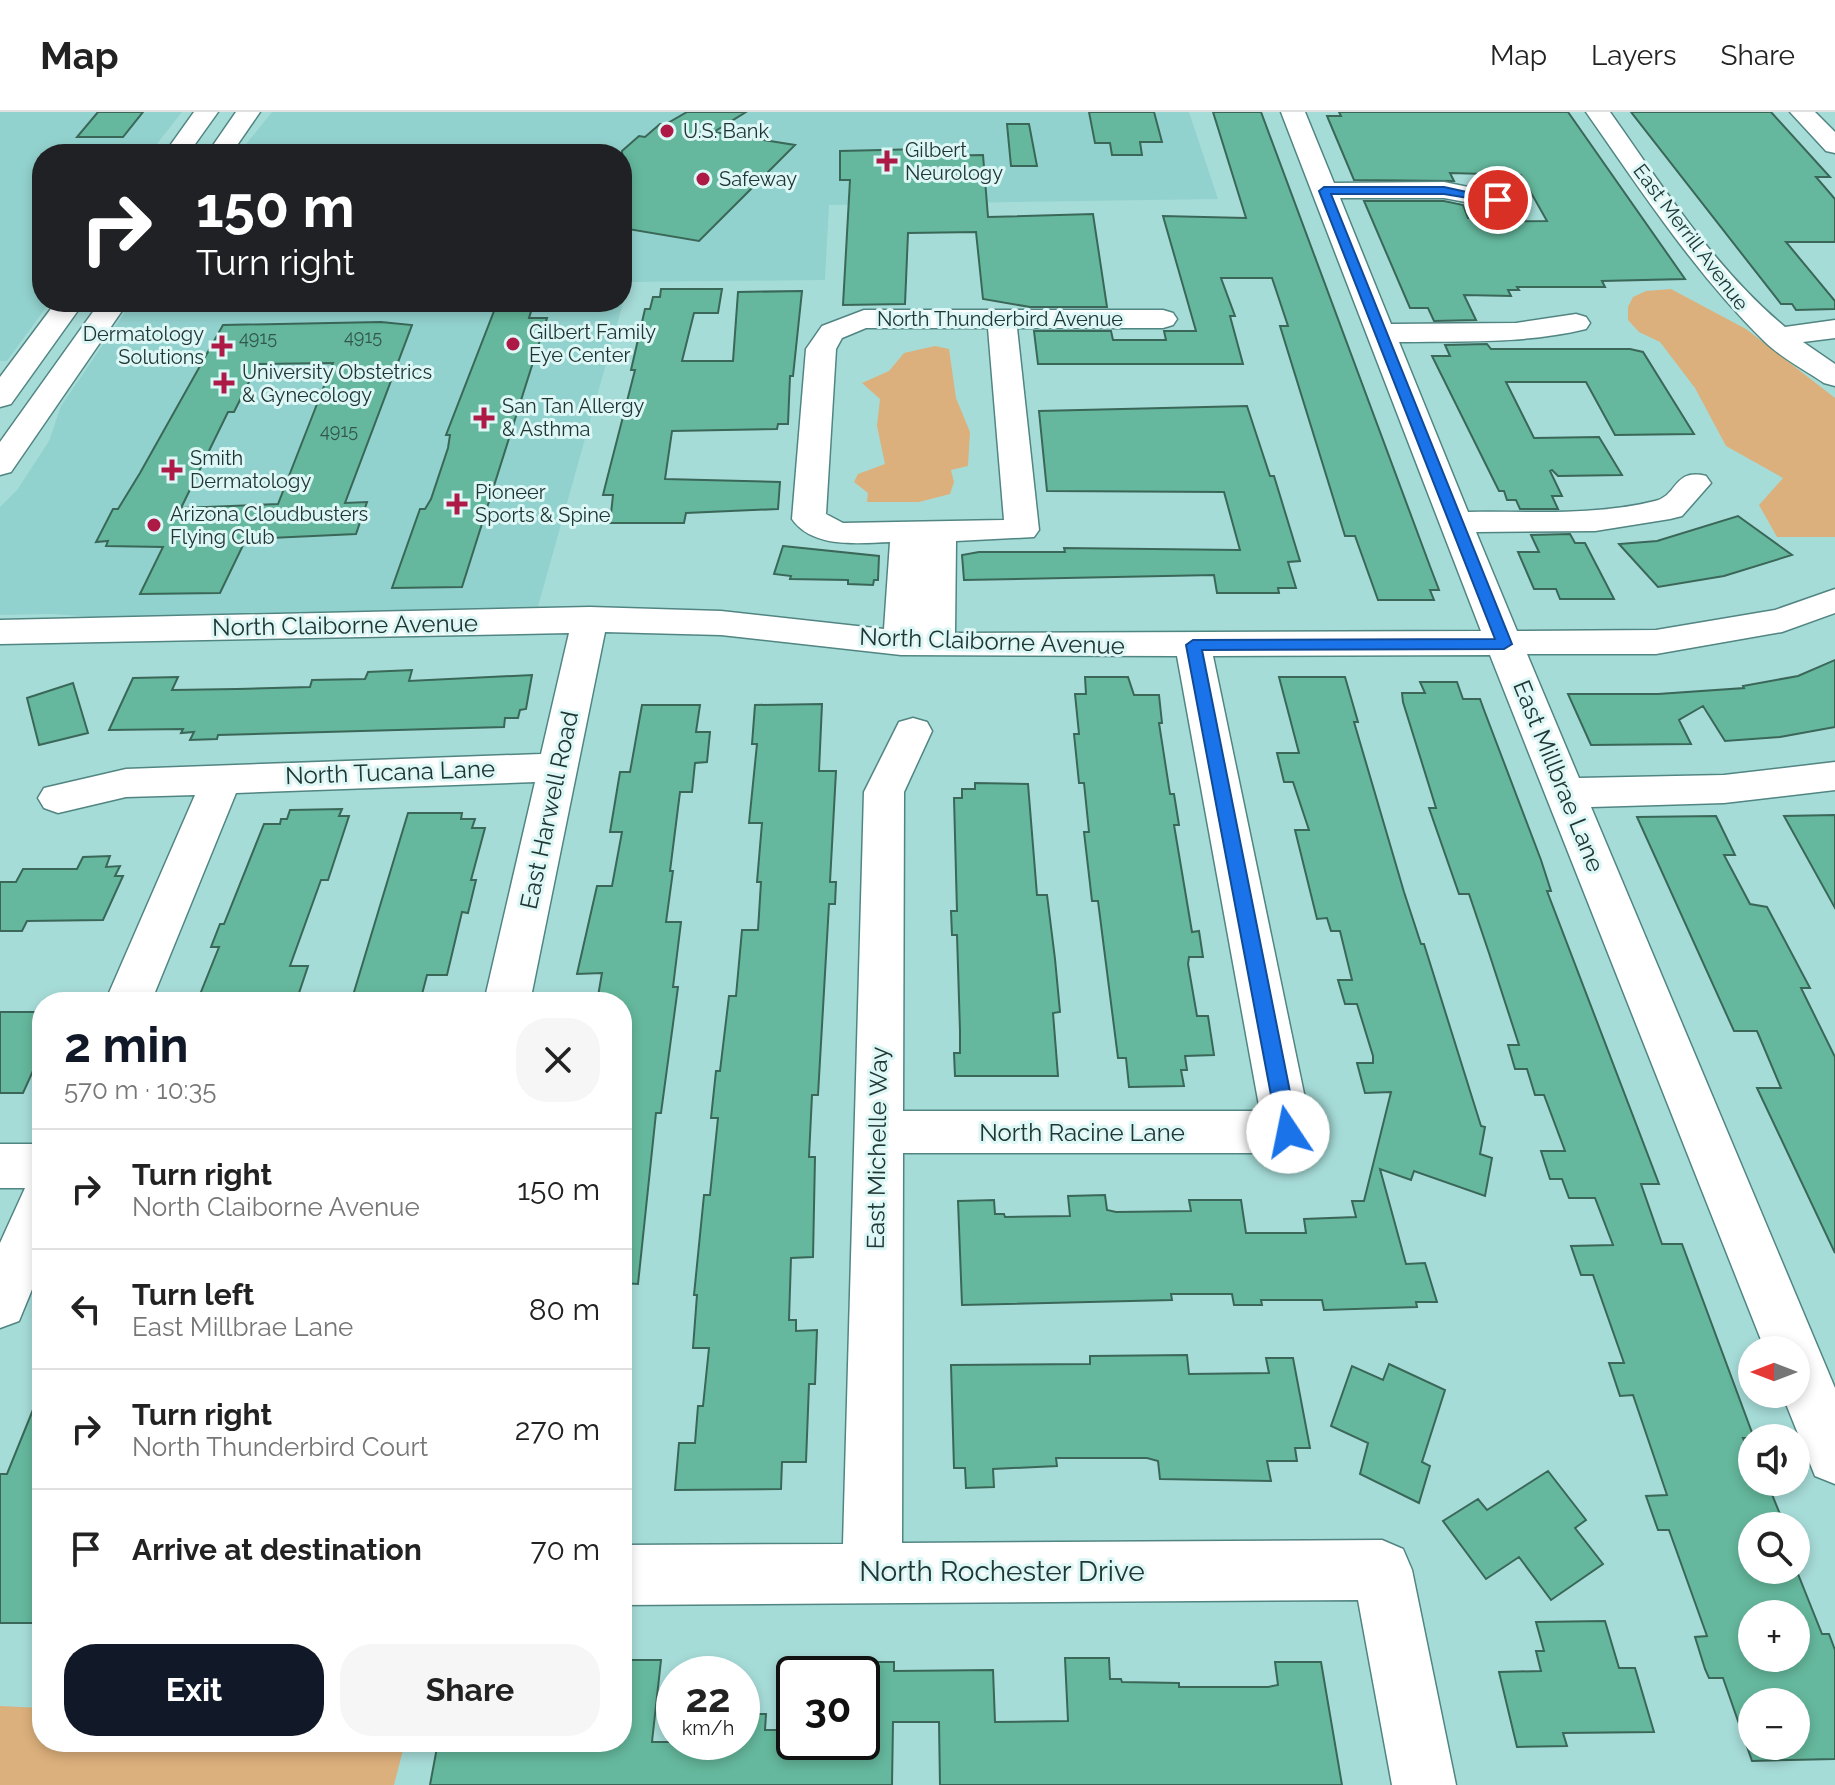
<!DOCTYPE html>
<html lang="en">
<head>
<meta charset="utf-8">
<style>
	body { margin:0; font-family:Raleway,sans-serif; background:#f6f6f6; color:#222; height:100vh; display:flex; flex-direction:column; font-size:30px; white-space:nowrap }
	* { box-sizing:border-box; margin:0 }
	p { font-size:26px; color:#767676 }
	.icon { flex:none; width:44px; height:44px; fill:none; stroke:currentColor; stroke-width:2; stroke-linecap:round; stroke-linejoin:round }
	.map { position:relative; flex:1; overflow:hidden }
	.drawer { position:absolute; left:32px; top:880px; width:600px; height:760px; display:flex; flex-direction:column; background:#fff; border-radius:32px; box-shadow:0 4px 12px #0003 }
	.drawer>* { flex:none }
	.banner { position:absolute; left:32px; top:32px; width:600px; height:168px; border-radius:32px; box-shadow:0 4px 12px #0003; background:#202124; color:#fff; overflow:hidden }
	.needle { width:52px; rotate:270deg }
	.buttons { position:absolute; left:1738px; top:1224px; display:grid; gap:16px }
	.buttons a { display:grid; place-items:center; width:72px; height:72px; border-radius:50%; background:#fff; box-shadow:0 4px 12px #0003; font-size:40px }
	.speed { position:absolute; left:656px; top:1544px; display:flex; gap:16px; font-size:40px; font-weight:700; text-align:center }
	.speed>* { display:grid; place-content:center; width:104px; height:104px; border-radius:50%; background:#fff; box-shadow:0 4px 12px #0003; line-height:1 }
	.speed small { font-size:20px; font-weight:400 }
	.speed .limit { border:4px solid #111; border-radius:12px; background:#fff; color:#111 }
	.pin { position:absolute; display:grid; place-items:center; width:68px; height:68px; color:#fff; margin:-34px; border:4px solid #fff; border-radius:50%; box-shadow:0 2px 8px #0007 }
	.me { position:absolute; width:88px; margin:-44px; rotate:349deg; stroke-linejoin:round; filter:drop-shadow(0 0 6px #0008) }
	.turn { display:flex; align-items:center; gap:28px; height:168px; padding:0 32px; font-size:36px }
	.turn .icon { width:104px; height:104px; stroke-width:2.5 }
	.turn b { display:block; font-size:56px; line-height:68px }
	.round { display:grid; place-items:center; flex:none; width:84px; height:84px; border-radius:32px; background:#f6f6f6 }
	.head { display:flex; align-items:center; justify-content:space-between; height:136px; padding:0 32px }
	h1 { font-size:48px; font-weight:700; line-height:60px; color:#111827 }
	.button { display:flex; gap:16px; margin-top:auto; padding:16px 32px }
	.button a { flex:1; height:92px; border-radius:32px; background:#111827; color:#fff; font-size:32px; font-weight:700; line-height:92px; text-align:center }
	.button a+a { background:#f6f6f6; color:#222 }
	ul { padding:0; list-style:none }
	li { display:flex; align-items:center; gap:24px; height:120px; padding:0 32px; border-top:2px solid #e0e0e0 }
	li div { flex:1 }
	li b { display:block; font-size:30px }
	li em { font-style:normal }
	header { display:flex; align-items:center; gap:48px; box-sizing:border-box; height:112px; padding:0 40px; background:#fff; border-bottom:2px solid #e0e0e0 }
	header strong { font-size:38px }
	nav { display:flex; gap:44px; margin-inline-start:auto; font-size:28px }
	.map>svg:first-child { display:block }
</style>
</head>
<body>
<header>
<strong>Map</strong>
<nav><a>Map</a><a>Layers</a><a>Share</a></nav>
</header>
<div class="map">
<svg width="1835" height="1673" viewBox="0 0 1835 1673">
	<rect width="100%" height="100%" fill="#a6dcd8"/>
	<path fill="#92d2ce" d="M0,0H182L149,42H42V190H50L7,249H0Z
		M272,0H1189L1218,87L829,93L825,168L629,170L537,498L155,509L51,502L0,503V395L17,378L49,329L61,294L132,190H622V42H238Z"/>
	<path fill="#dcb07c" d="M1671,177L1746,217L1835,286V425H1777L1759,393L1783,366L1726,334L1695,276L1660,230L1639,220L1628,208V195L1633,185L1646,179Z
		M935,234L949,237L956,286L970,320L968,354L951,358L954,370L950,382L919,390H867L868,381L854,370L858,362L885,352L877,314L880,287L862,271L889,259L904,241Z
		M0,1594L42,1596V1630H405L394,1673H0Z"/>
	<path fill="#65b89d" stroke="#3a6758" stroke-width="2" fill-rule="evenodd" d="M98,0H143L123,25H77Z
		M687,0H746L714,20L795,33L699,129L622,116V39L639,24L645,25L660,12H666Z
		M1089,0H1154L1162,30H1140L1142,43H1112L1110,31H1095Z
		M1213,0H1261L1431,457L1439,478H1430L1434,488H1378L1355,424H1345L1280,214H1288L1272,166H1221L1235,204H1230L1243,252H1038L1034,219H1111L1113,228H1166L1164,219H1196L1163,104L1246,106Z
		M1339,0H1568L1685,167L1602,169L1605,175H1517L1519,178H1508L1511,184L1464,183L1476,208L1434,209L1428,196H1410L1364,89H1444L1463,93L1468,106H1480L1482,110L1547,109L1521,63L1450,61L1454,69L1354,68L1327,4H1341Z
		M1631,0H1771L1830,65H1816L1835,87V130H1786L1835,189V197L1796,198L1792,192H1781Z
		M1007,12H1029L1037,54H1011Z
		M923,37L924,44L983,43L988,105L1093,102L1107,195H1030L983,187L976,120L908,121L905,192L843,193L850,68H840V39Z
		M661,177H722L718,201H694L682,249H733L738,180L802,179L793,264H790L788,312H778L777,317L672,319L665,367L780,370L778,397L686,401L684,411H610L613,383H603L607,367L635,258H631L645,197H650L653,185H660Z
		M533,193L529,206H547L462,475L392,476L420,397H425L431,387L448,336L450,323H446L496,194Z
		M381,210L412,213L345,391L367,390L356,422L246,427L220,481L140,482L163,435L106,434L108,429L96,430L113,397H118L140,361L223,213ZM333,251L278,392L181,396L228,300H234L258,252Z
		M1487,232L1491,237H1630L1643,240L1694,322L1615,323L1586,270H1506L1534,326L1599,325L1622,363L1558,364L1552,358L1550,359L1562,384H1552L1558,397H1520L1516,388H1507L1504,379H1499L1432,244H1450L1445,233Z
		M1247,294L1270,364H1274L1300,449L1288,450L1296,476H1278L1279,481H1217L1214,463L964,468L962,443L979,440H1065L1064,436L1240,438L1224,380L1047,379L1039,299Z
		M1738,404L1792,443L1724,464L1658,475L1619,432L1657,429Z
		M1570,422L1575,431H1585L1614,487H1560L1556,477H1534L1518,440H1539L1531,423Z
		M783,434L879,444L878,468H874L873,473L848,472V468L790,467L791,464L774,462Z
		M1835,548V615L1780,625L1725,629L1703,594L1679,608L1691,632L1591,633L1568,582H1658L1744,576L1743,574L1798,564Z
		M412,558L409,569L532,563L526,597L520,598L518,606H505L504,615L218,623L217,627L190,628L194,620L181,621L183,617L109,618L133,566L178,565L172,578L237,577L310,575L312,568L365,567L368,560Z
		M1085,565H1128L1134,583H1159L1162,611H1159L1170,682H1174L1179,713H1174L1192,820L1199,819L1203,845H1189L1188,852L1197,904H1208L1214,943L1185,944L1187,958H1181L1184,974L1129,975L1126,946H1118L1098,789H1092L1084,720H1089L1084,671H1079L1074,622H1079L1075,582H1086Z
		M1279,565H1345L1358,610H1354L1404,780L1421,832H1424L1481,1014L1485,1015L1480,1042L1492,1046L1485,1084L1414,1059L1411,1068L1380,1057L1406,1152L1425,1151L1437,1190H1416L1417,1195L1324,1198L1322,1188H1261L1262,1193H1234L1232,1182H1171L1172,1188L962,1193L958,1089L994,1088L995,1102H1004L1005,1105L1070,1104L1068,1084L1105,1083L1107,1098L1116,1100L1191,1099L1189,1088H1241L1246,1121H1306L1304,1107L1356,1105L1352,1089H1364L1391,980L1365,981L1357,951H1373V944L1357,892H1345L1338,868H1352L1340,819H1331L1327,806L1317,807L1295,718H1309L1293,670H1284L1277,641H1299Z
		M1420,570H1457L1463,587H1480L1484,598L1541,748L1551,779H1547L1659,1072H1641L1662,1132H1682L1754,1326H1743L1752,1347V1370H1761L1765,1380H1771L1784,1412L1752,1414V1458L1796,1457L1822,1522H1829L1835,1538V1647L1752,1649L1723,1566H1709L1705,1557L1695,1525L1707,1524L1669,1418H1658L1646,1384L1667,1383L1633,1283L1620,1284L1609,1251H1624L1593,1163H1581L1571,1134L1613,1133L1595,1086H1569L1562,1067H1550L1541,1039H1565L1544,983H1535L1527,957H1515L1508,933H1519L1489,841L1469,782H1459L1429,696H1436L1403,590L1402,581H1425ZM1752,1502H1796V1546H1752ZM1752,1590H1796V1634H1752Z
		M73,571L88,621L39,633L27,586Z
		M822,592L819,659H836L830,770H836L835,792H829L818,983H812L809,1045H815L813,1145L791,1146L789,1208H796V1219L817,1218L815,1272H809L806,1350H782L781,1377L675,1378L679,1331H695L698,1294H703L709,1236H693L697,1183H694L704,1083H710L718,1006H711L716,959H720L729,884H736L742,818H758L761,770H757L762,711H749L757,632H752L755,593Z
		M642,593H700L696,620H710L707,650L695,651L692,680H680L670,759H673L666,810H681L673,875H678L661,1001H656L638,1172L622,1171V890H597L602,861L577,862L597,774H612L622,720H610L620,660H630Z
		M975,671L1028,672L1037,783H1047L1055,847L1060,900L1053,901L1058,964H955L954,941H960V919L957,823H952L951,799H957L954,686H962V677H975Z
		M342,697L339,704H349L328,768H321L290,854H308L296,890H197L219,835H211L220,812H224L264,712H280L281,707H287L290,698Z
		M408,701H462L461,707H475L472,716H485L471,768H476L468,801L462,800L447,863H427L420,890H351Z
		M1835,703V796L1784,704Z
		M1716,704L1735,743H1724L1750,792L1767,795L1810,876H1801L1835,945V1141L1757,976H1781L1757,919H1734L1637,705Z
		M110,744L106,755L120,754L115,764H123L103,808L27,809L22,819H0V770H16L23,757H77L83,745Z
		M0,900H42V939L23,981H0Z
		M1187,1243L1189,1262L1269,1261L1266,1246H1293L1310,1336H1295L1297,1349H1267L1271,1369L1160,1367L1158,1349L1147,1346H1056L1057,1354L993,1357L994,1375L966,1376L965,1356H954L951,1253L1090,1252V1244Z
		M1389,1252L1445,1278L1422,1350L1430,1354L1419,1391L1360,1362L1368,1331L1331,1314L1352,1254L1383,1268Z
		M41,1278L42,1511H0V1362H7Z
		M1548,1359L1586,1408L1575,1416L1603,1452L1551,1488L1519,1445L1486,1467L1443,1409L1478,1387L1487,1398Z
		M1605,1509L1619,1556H1635L1654,1620L1563,1621L1567,1634L1517,1635L1499,1560L1541,1559L1536,1539H1544L1536,1510Z
		M1065,1546H1109L1110,1567H1121L1122,1570L1179,1571V1575H1268L1278,1573L1275,1550H1321L1342,1673H940L939,1610H893L892,1673H430L438,1630H622V1548H661L652,1630H742V1602H766L765,1618H784L783,1630H862V1550H894V1559L993,1558L995,1610L1068,1609Z"/>
	<g fill="none" stroke-linecap="round" stroke-linejoin="round">
		<g stroke="#518582" stroke-width="3">
			<path id="minor" d="M1281,0H1305L1334,71L1444,70L1507,83L1511,88L1498,96L1444,86H1340L1391,212L1516,211L1576,202L1586,205L1590,211L1586,217C1525,232 1461,229 1399,230L1468,400C1530,399 1595,404 1655,389C1678,384 1673,356 1706,364L1711,371L1682,404L1670,407L1595,419L1476,420L1517,519L1656,518L1775,498L1835,477V501L1782,520L1656,542H1527L1579,666L1724,663L1835,650V678L1724,691L1591,695L1835,1276V1372L1815,1364L1782,1282H1796V1238H1765L1490,543L1213,544L1312,1020L1305,1035L1288,1041H903L902,1431L1382,1428L1403,1437L1412,1458L1456,1673H1392L1358,1488L622,1493V1433L843,1432L864,680L899,610L913,606L927,610L932,619L904,680L903,999H1260L1177,544L901,543L721,523L605,520L530,890H484L535,670L236,681L151,890H105L195,683L126,685L58,701L44,696L38,686L44,676L126,657L541,642L569,521L0,532V508L590,495L721,499L884,517L890,430C859,431 813,437 792,407L806,237L822,214L864,198H1163L1173,201L1177,207L1173,213L1163,216H1017L1039,418L1034,425L956,429L955,521L1481,519ZM866,216H988L1004,408L843,411L826,402L836,237L842,226Z
				M1586,0H1610C1663,75 1714,156 1785,215L1835,208V226L1803,230L1835,252V274L1824,271C1805,258 1780,245 1764,229C1695,161 1642,80 1586,0Z
				M1790,0H1815L1835,20V41L1826,39Z
				M0,1032H42V1153L19,1209L0,1216V1131L25,1076H0Z"/>
		</g>
		<g stroke="#518582" stroke-width="3">
			<path id="major" d="M194,0H218L188,42H164Z
				M236,0H260L231,42H207Z
				M56,190H84L11,292L0,295V265Z
				M100,190H128L11,360L0,363V330Z"/>
		</g>
		<use href="#minor" fill="#fff" fill-rule="evenodd"/>
		<use href="#major" fill="#fff" fill-rule="evenodd"/>
	</g>
	<path fill="#1a73e8" stroke="#114b97" stroke-width="2" d="M1444,75L1503,88L1498,91L1444,82H1331L1512,532L1504,537L1202,538L1298,1020L1288,1029L1278,1020L1186,533L1193,528L1495,527L1319,79L1324,75Z"/>
	<g fill="#ad1a46" stroke="#dcf7f5" stroke-width="3">
		<circle cx="667" cy="19" r="8"/>
		<path d="M883 37h8v8h8v8h-8v8h-8v-8h-8v-8h8z"/>
		<circle cx="703" cy="67" r="8"/>
		<circle cx="513" cy="232" r="8"/>
		<path d="M218 222h8v8h8v8h-8v8h-8v-8h-8v-8h8z"/>
		<path d="M220 259h8v8h8v8h-8v8h-8v-8h-8v-8h8z"/>
		<path d="M480 294h8v8h8v8h-8v8h-8v-8h-8v-8h8z"/>
		<path d="M168 346h8v8h8v8h-8v8h-8v-8h-8v-8h8z"/>
		<path d="M453 380h8v8h8v8h-8v8h-8v-8h-8v-8h8z"/>
		<circle cx="154" cy="413" r="8"/>
	</g>
	<g text-anchor="middle" dominant-baseline="central" stroke-width="6" stroke-linejoin="round" paint-order="stroke">
		<g font-size="18" fill="#31564e">
			<text x="363" y="224">4915</text>
			<text x="258" y="225">4915</text>
			<text x="339" y="318">4915</text>
		</g>
		<g font-size="20" fill="#203634" stroke="#dcf7f5" text-anchor="start">
			<text x="683" y="19">U.S. Bank</text>
			<text x="905" y="38">Gilbert<tspan x="905" dy="23">Neurology</tspan></text>
			<text x="719" y="67">Safeway</text>
			<text x="529" y="220">Gilbert Family<tspan x="529" dy="23">Eye Center</tspan></text>
			<text x="204" y="222" text-anchor="end">Dermatology<tspan x="204" dy="23">Solutions</tspan></text>
			<text x="242" y="260">University Obstetrics<tspan x="242" dy="23">&amp; Gynecology</tspan></text>
			<text x="502" y="294">San Tan Allergy<tspan x="502" dy="23">&amp; Asthma</tspan></text>
			<text x="190" y="346">Smith<tspan x="190" dy="23">Dermatology</tspan></text>
			<text x="475" y="380">Pioneer<tspan x="475" dy="23">Sports &amp; Spine</tspan></text>
			<text x="170" y="402">Arizona Cloudbusters<tspan x="170" dy="23">Flying Club</tspan></text>
		</g>
		<g font-size="20" fill="#203634" stroke="#dcf7f5">
			<text transform="translate(1691 125) rotate(53)">East Merrill Avenue</text>
			<text x="1000" y="207">North Thunderbird Avenue</text>
		</g>
		<g font-size="24" fill="#203634" stroke="#dcf7f5">
			<text transform="translate(345 513) rotate(-1)">North Claiborne Avenue</text>
			<text transform="translate(992 529) rotate(2)">North Claiborne Avenue</text>
			<text transform="translate(390 660) rotate(-2)">North Tucana Lane</text>
			<text transform="translate(1559 664) rotate(68)">East Millbrae Lane</text>
			<text transform="translate(549 698) rotate(-78)">East Harwell Road</text>
			<text x="1082" y="1020">North Racine Lane</text>
			<text transform="translate(877 1036) rotate(-89)">East Michelle Way</text>
		</g>
		<g font-size="28" fill="#203634" stroke="#dcf7f5">
			<text x="1002" y="1459">North Rochester Drive</text>
		</g>
	</g>
</svg>
<div class="buttons">
<a><svg class="needle" viewBox="-14 -14 28 28"><path d="M0-13l5 13h-10z" fill="#e53935"/><path d="M0 13l5-13h-10z" fill="#767676"/></svg></a>
<a><svg class="icon" aria-label="sound" viewBox="0 0 24 24"><path d="M4 9h4l5-4v14l-5-4H4zM17 9q2 3 0 6"/></svg></a>
<a><svg class="icon" aria-label="search" viewBox="0 0 24 24"><circle cx="10" cy="10" r="6"/><path d="M15 15l6 6"/></svg></a>
<a>+</a>
<a>−</a>
</div>
<div class="speed"><div>22<small>km/h</small></div><div class="limit">30</div></div>
<div class="pin" style="left:1498px;top:88px;background:#d93025"><svg class="icon" aria-label="arrive" viewBox="0 0 24 24"><path d="M6 21V4h12l-3 4 3 4H6"/></svg></div>
<svg class="me" style="left:1288px;top:1020px" viewBox="-20 -20 40 40"><circle r="19" fill="#fff"/><path d="M0-13L10 11 0 6-10 11z" fill="#1a73e8"/></svg>
<div class="banner">
<div class="turn"><svg class="icon" aria-label="right" viewBox="0 0 24 24"><path d="M7 20v-9h11M14 6l5 5-5 5"/></svg><div><b>150 m</b>Turn right</div></div>
</div>
<section class="drawer">
<div class="head"><div><h1>2 min</h1><p>570 m · 10:35</p></div><a class="round"><svg class="icon" aria-label="close" viewBox="0 0 24 24"><path d="M6 6l12 12M18 6L6 18"/></svg></a></div>
<ul>
<li><svg class="icon" aria-label="right" viewBox="0 0 24 24"><path d="M7 20v-9h11M14 6l5 5-5 5"/></svg><div><b>Turn right</b><p>North Claiborne Avenue</p></div><em>150 m</em></li>
<li><svg class="icon" aria-label="left" viewBox="0 0 24 24"><path d="M17 20v-9H6M10 6l-5 5 5 5"/></svg><div><b>Turn left</b><p>East Millbrae Lane</p></div><em>80 m</em></li>
<li><svg class="icon" aria-label="right" viewBox="0 0 24 24"><path d="M7 20v-9h11M14 6l5 5-5 5"/></svg><div><b>Turn right</b><p>North Thunderbird Court</p></div><em>270 m</em></li>
<li><svg class="icon" aria-label="arrive" viewBox="0 0 24 24"><path d="M6 21V4h12l-3 4 3 4H6"/></svg><div><b>Arrive at destination</b></div><em>70 m</em></li>
</ul>
<div class="button"><a>Exit</a><a>Share</a></div>
</section>
</div>
</body>
</html>
